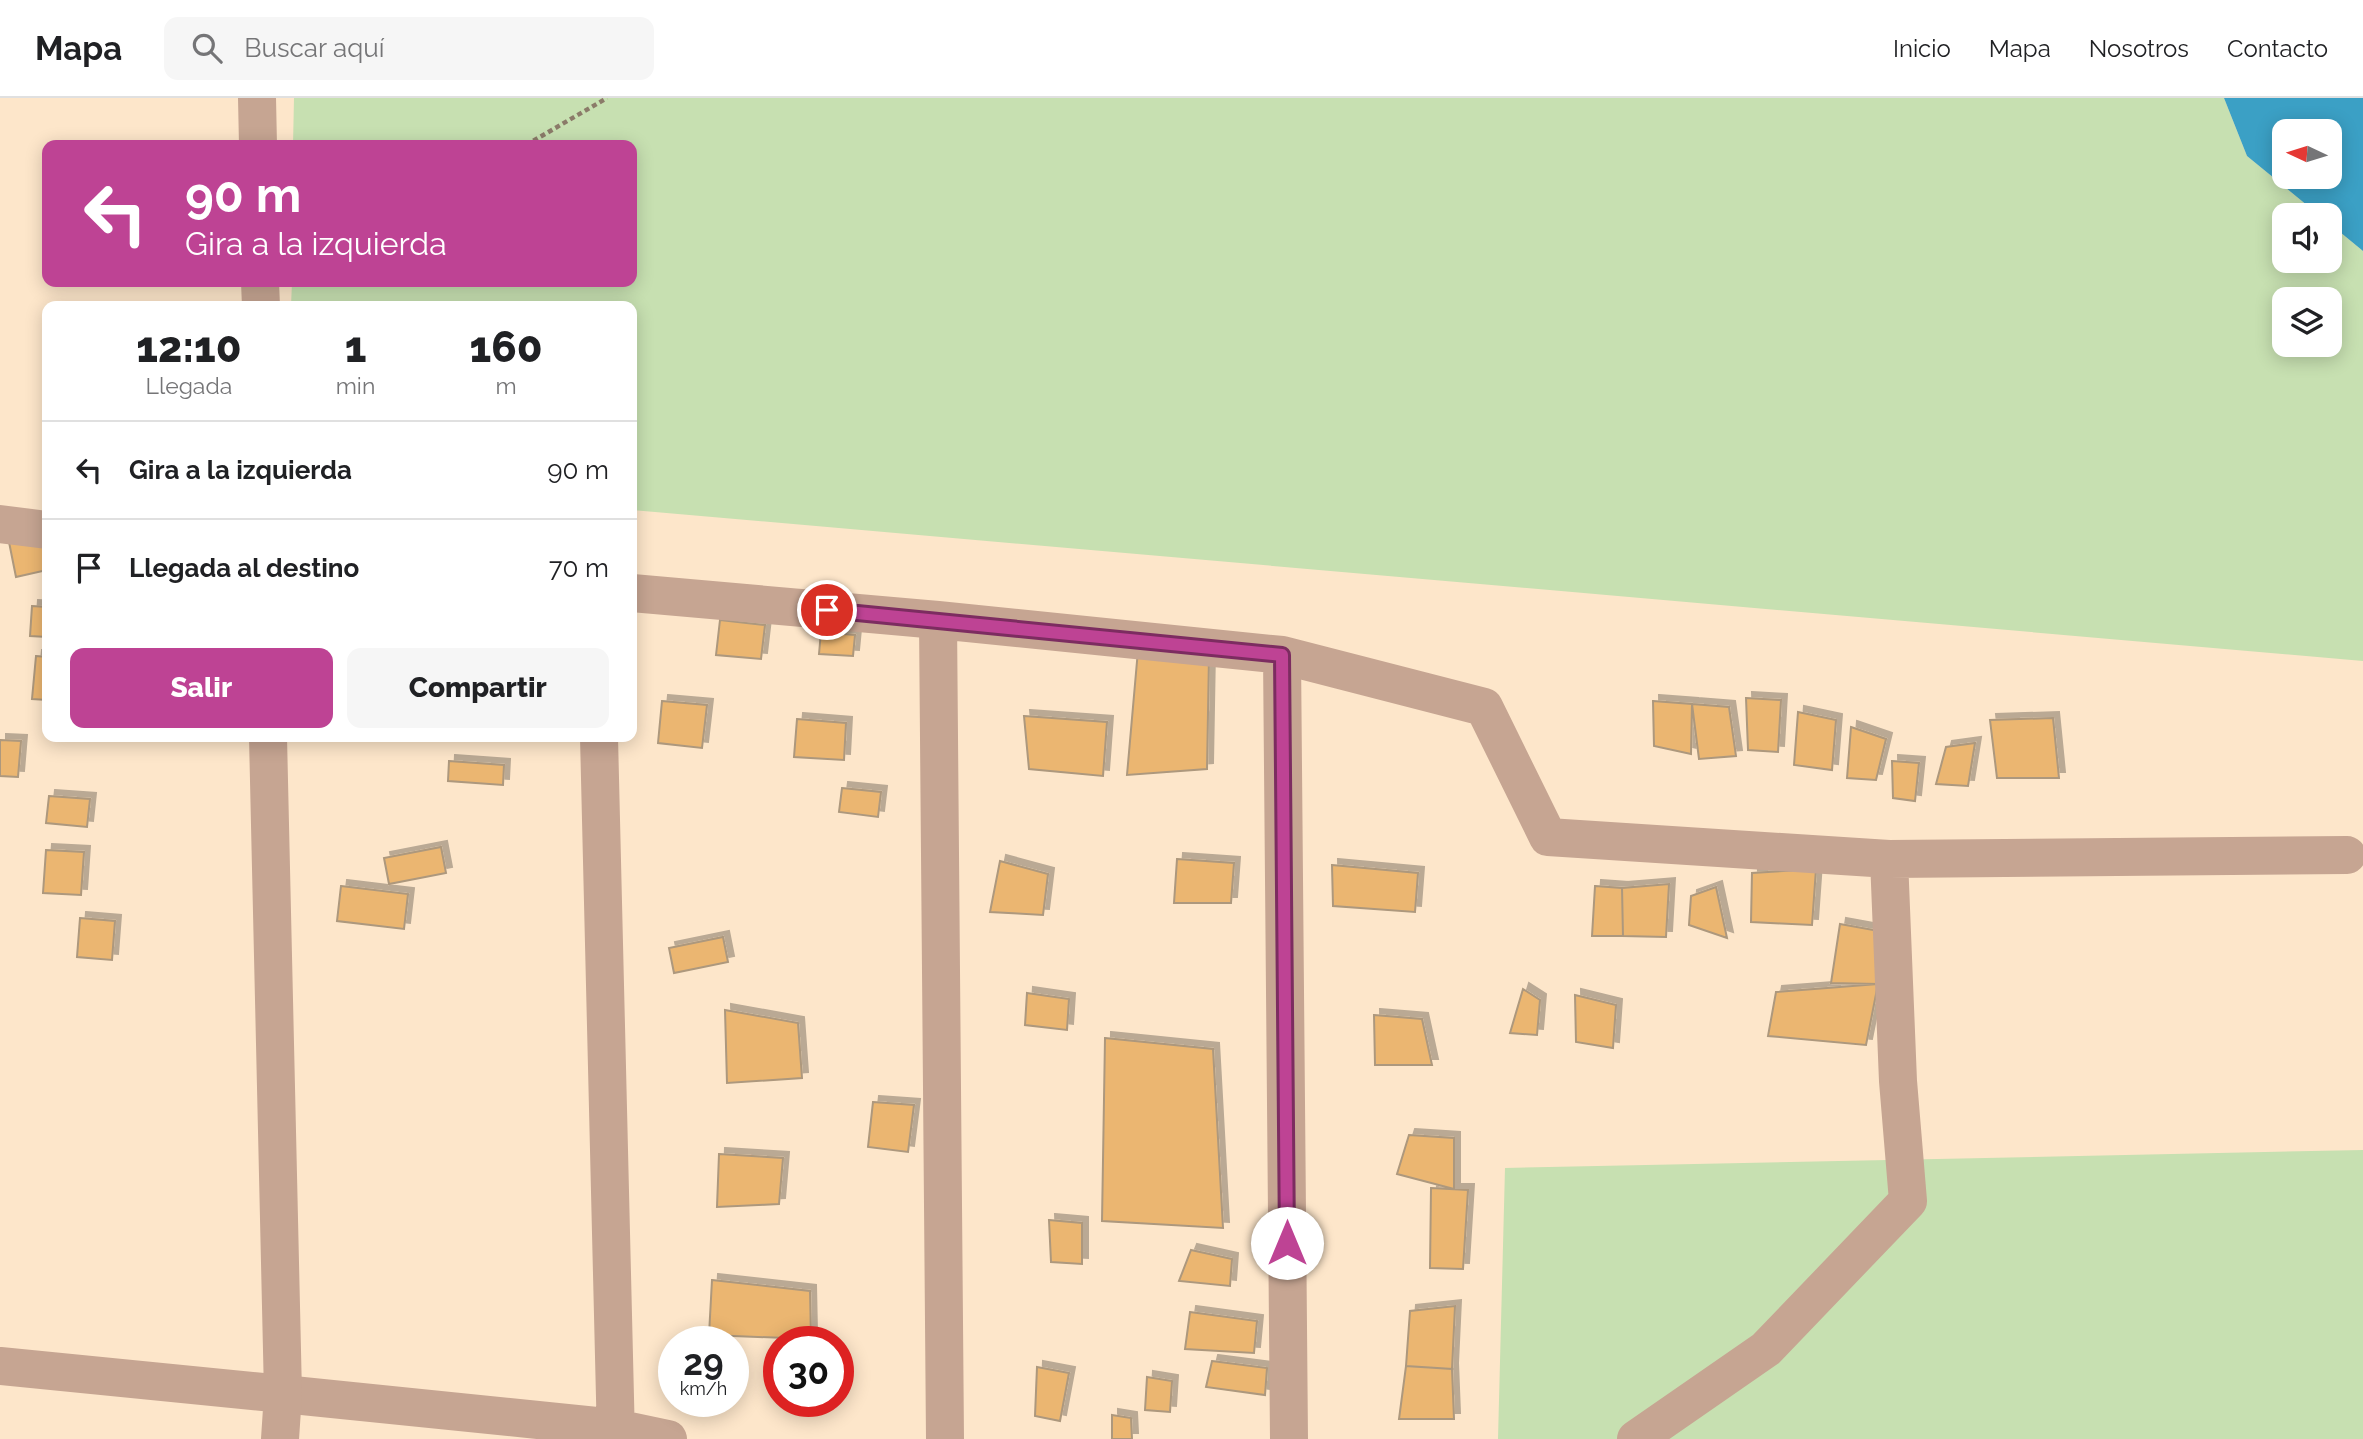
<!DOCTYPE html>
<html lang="es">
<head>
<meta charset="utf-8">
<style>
	body { margin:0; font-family:Raleway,sans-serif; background:#f6f6f6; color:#202124; height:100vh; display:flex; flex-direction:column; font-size:26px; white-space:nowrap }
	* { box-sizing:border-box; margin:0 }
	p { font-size:23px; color:#757577 }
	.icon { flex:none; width:38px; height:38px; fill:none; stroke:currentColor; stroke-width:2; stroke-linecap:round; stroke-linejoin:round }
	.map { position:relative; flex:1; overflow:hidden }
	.details { position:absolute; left:42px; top:203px; width:595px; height:441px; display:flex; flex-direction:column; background:#fff; border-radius:14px; box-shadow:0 4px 18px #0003 }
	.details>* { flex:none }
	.guide { position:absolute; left:42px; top:42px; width:595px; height:147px; border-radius:14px; box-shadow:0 4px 18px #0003; background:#be4394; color:#fff; overflow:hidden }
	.needle { width:46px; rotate:274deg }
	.fabs { position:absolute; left:2272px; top:21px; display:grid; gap:14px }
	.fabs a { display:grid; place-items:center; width:70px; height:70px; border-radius:14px; background:#fff; box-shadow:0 4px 18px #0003; font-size:35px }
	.speed { position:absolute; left:658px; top:1228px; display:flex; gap:14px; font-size:35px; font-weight:700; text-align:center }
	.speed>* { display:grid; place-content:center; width:91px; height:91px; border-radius:50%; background:#fff; box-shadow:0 4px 18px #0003; line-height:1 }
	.speed small { font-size:18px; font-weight:400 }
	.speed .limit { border:10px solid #d22; background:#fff; color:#111 }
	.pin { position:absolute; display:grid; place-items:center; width:60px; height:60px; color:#fff; margin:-30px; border:4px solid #fff; border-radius:50%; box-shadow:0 2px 7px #0007 }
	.me { position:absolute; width:77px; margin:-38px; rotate:0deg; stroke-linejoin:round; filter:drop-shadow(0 0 5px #0008) }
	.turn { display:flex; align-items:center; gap:24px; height:147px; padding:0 28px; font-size:32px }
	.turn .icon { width:91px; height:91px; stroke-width:2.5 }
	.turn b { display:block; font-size:49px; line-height:60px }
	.eta { display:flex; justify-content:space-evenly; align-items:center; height:119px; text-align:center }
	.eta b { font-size:42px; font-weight:800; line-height:49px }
	.primary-button { display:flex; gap:14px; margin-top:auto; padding:14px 28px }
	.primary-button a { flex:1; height:80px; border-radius:14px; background:#be4394; color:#fff; font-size:28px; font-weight:800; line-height:80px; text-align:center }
	.primary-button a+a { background:#f6f6f6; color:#202124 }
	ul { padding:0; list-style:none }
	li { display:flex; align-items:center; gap:21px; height:98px; padding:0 28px; border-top:2px solid #e0e0e0 }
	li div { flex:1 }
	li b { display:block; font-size:26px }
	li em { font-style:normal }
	header { display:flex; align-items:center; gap:42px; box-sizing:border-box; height:98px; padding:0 35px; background:#fff; border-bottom:2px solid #e0e0e0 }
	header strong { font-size:33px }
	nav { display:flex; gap:38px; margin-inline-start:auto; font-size:24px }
	.search { width:490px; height:63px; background:#f6f6f6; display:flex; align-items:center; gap:18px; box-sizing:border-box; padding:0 24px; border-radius:14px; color:#757577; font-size:26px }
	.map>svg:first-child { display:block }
</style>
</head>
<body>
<header>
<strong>Mapa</strong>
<div class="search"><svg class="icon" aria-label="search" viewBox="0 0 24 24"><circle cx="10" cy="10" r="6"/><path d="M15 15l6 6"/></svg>Buscar aquí</div>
<nav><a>Inicio</a><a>Mapa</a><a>Nosotros</a><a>Contacto</a></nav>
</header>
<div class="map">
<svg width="2363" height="1341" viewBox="0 0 2363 1341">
	<defs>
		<filter id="shadow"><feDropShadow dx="6" dy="-6" stdDeviation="0" flood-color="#0004"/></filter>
	</defs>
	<rect width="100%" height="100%" fill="#fde6ca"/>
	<path fill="#c7e0b1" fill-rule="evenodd" d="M294,0H2224L2247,58L2319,117H2284V163H2329V125L2363,153V563L632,412V208H291L292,184H632V47H293ZM2284,201H2329V247H2284Z
		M2363,1052V1341H1498L1505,1070Z"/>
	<path fill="#3ba0c5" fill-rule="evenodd" d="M2224,0H2363V153L2329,125V117H2319L2247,58ZM2284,33H2329V79H2284Z"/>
	<path fill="#ebb671" stroke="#ad987d" stroke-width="2" filter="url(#shadow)" d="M43,438L47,472L16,479L9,444Z
		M32,508L47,509V539L30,538Z
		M720,522L765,527L761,561L716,557Z
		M821,534L855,537L853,558L819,556Z
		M1138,552L1209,558L1207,671L1127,677Z
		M36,558L47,559V602L32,601Z
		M1746,600L1781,602L1778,654L1748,652Z
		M662,603L707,607L702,650L658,645Z
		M1653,603L1692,606L1691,656L1654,648Z
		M1692,606L1729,609L1736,658L1699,661Z
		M1798,614L1836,622L1832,672L1794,667Z
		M1024,618L1107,624L1103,678L1029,671Z
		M2053,620L2059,680H1997L1990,622Z
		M797,621L846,625L844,662L794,659Z
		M1851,629L1886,641L1876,682L1847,680Z
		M0,642L21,643L18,679L0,678Z
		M1975,645L1968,688L1936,686L1946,649Z
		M449,663L504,667L503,687L448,683Z
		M1892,663L1919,665L1915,703L1893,700Z
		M842,690L881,694L878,719L839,714Z
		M49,698L90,701L87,729L46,725Z
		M441,749L446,775L389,786L384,760Z
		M46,752L84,754L81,797L43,795Z
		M1177,761L1234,765L1231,805H1174Z
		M1000,763L1048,776L1043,817L990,814Z
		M1332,767L1418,775L1415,814L1333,808Z
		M1816,771L1812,827L1751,824L1752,775Z
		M1669,786L1666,839L1623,838L1622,790Z
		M341,788L408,796L404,831L337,823Z
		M1595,788L1622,790L1623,838H1592Z
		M1716,789L1727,840L1689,827L1691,798Z
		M80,820L115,823L112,862L77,859Z
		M1840,826L1879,833L1878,886L1831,885Z
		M723,839L728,864L674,875L669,850Z
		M1878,886L1866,947L1768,938L1776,894Z
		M1523,891L1540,902L1537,937L1510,935Z
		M1027,895L1069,901L1067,932L1025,927Z
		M1575,897L1616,907L1613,950L1576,944Z
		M725,912L798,925L802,980L727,985Z
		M1374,917L1422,921L1432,967H1375Z
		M1105,940L1213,951L1223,1130L1102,1123Z
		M873,1004L914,1007L908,1054L868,1049Z
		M1409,1037L1454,1040V1091L1397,1076Z
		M719,1056L783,1060L779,1106L717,1109Z
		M1431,1090L1468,1092L1463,1171L1430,1170Z
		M1049,1122L1082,1125V1166L1051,1164Z
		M1191,1152L1232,1161L1230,1188L1179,1183Z
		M712,1182L810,1193L811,1241L709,1237Z
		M1455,1208L1452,1271L1406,1268L1410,1213Z
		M1190,1214L1257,1223L1254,1255L1185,1251Z
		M1212,1263L1267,1270L1265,1297L1206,1289Z
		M1406,1268L1452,1271L1454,1321H1399Z
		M1037,1269L1069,1275L1060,1323L1035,1318Z
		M1147,1279L1172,1283L1170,1314L1145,1312Z
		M1112,1317L1131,1320L1132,1341H1112Z"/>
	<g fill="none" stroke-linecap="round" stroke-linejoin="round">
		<path stroke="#8b7b69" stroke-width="4.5" stroke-dasharray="5 3.5" stroke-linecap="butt" d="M526,47L607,0"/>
		<path stroke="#c6a592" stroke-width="38" d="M0,426L47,432
			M632,495L938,522L1282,557L1484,609L1548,739L1889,761L2347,757
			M938,522L945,1341
			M1282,557L1289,1341
			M599,639L616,1341
			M283,1296L616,1330L668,1341
			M1636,1341L1766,1251L1908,1103L1898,983L1889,761"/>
		<path stroke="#c6a592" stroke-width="38" d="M257,0L258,47
			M260,184L261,208
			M268,639L283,1296L280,1341
			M0,1268L283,1296"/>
	</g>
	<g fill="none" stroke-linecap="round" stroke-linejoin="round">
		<g stroke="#7c2c60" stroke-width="18">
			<path id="route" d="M827,512L1282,557L1287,1145"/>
		</g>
		<use href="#route" stroke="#be4394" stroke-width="12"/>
	</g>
</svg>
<div class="fabs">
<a><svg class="needle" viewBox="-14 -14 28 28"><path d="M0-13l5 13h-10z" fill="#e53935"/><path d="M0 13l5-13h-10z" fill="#757577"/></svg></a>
<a><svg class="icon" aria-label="sound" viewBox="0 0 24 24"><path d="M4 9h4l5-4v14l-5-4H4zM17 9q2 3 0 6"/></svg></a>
<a><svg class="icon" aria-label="layers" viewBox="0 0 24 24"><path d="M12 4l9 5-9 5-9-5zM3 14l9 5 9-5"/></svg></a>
</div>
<div class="speed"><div>29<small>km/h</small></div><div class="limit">30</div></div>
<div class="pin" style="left:827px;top:512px;background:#d93025"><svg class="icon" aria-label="arrive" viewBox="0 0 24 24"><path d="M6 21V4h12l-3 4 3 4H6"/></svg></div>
<svg class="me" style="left:1287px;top:1145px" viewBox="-20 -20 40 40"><circle r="19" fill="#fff"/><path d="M0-13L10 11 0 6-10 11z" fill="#be4394"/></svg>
<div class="guide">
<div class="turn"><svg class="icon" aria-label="left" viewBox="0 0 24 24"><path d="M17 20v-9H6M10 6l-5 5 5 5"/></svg><div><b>90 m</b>Gira a la izquierda</div></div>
</div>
<section class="details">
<div class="eta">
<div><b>12:10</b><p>Llegada</p></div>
<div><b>1</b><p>min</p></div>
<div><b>160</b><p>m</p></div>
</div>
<ul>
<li><svg class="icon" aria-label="left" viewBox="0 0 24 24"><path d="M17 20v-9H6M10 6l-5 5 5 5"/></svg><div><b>Gira a la izquierda</b></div><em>90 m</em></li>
<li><svg class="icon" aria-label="arrive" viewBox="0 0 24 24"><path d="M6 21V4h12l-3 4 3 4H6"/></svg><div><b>Llegada al destino</b></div><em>70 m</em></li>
</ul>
<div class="primary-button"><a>Salir</a><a>Compartir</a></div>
</section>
</div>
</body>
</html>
